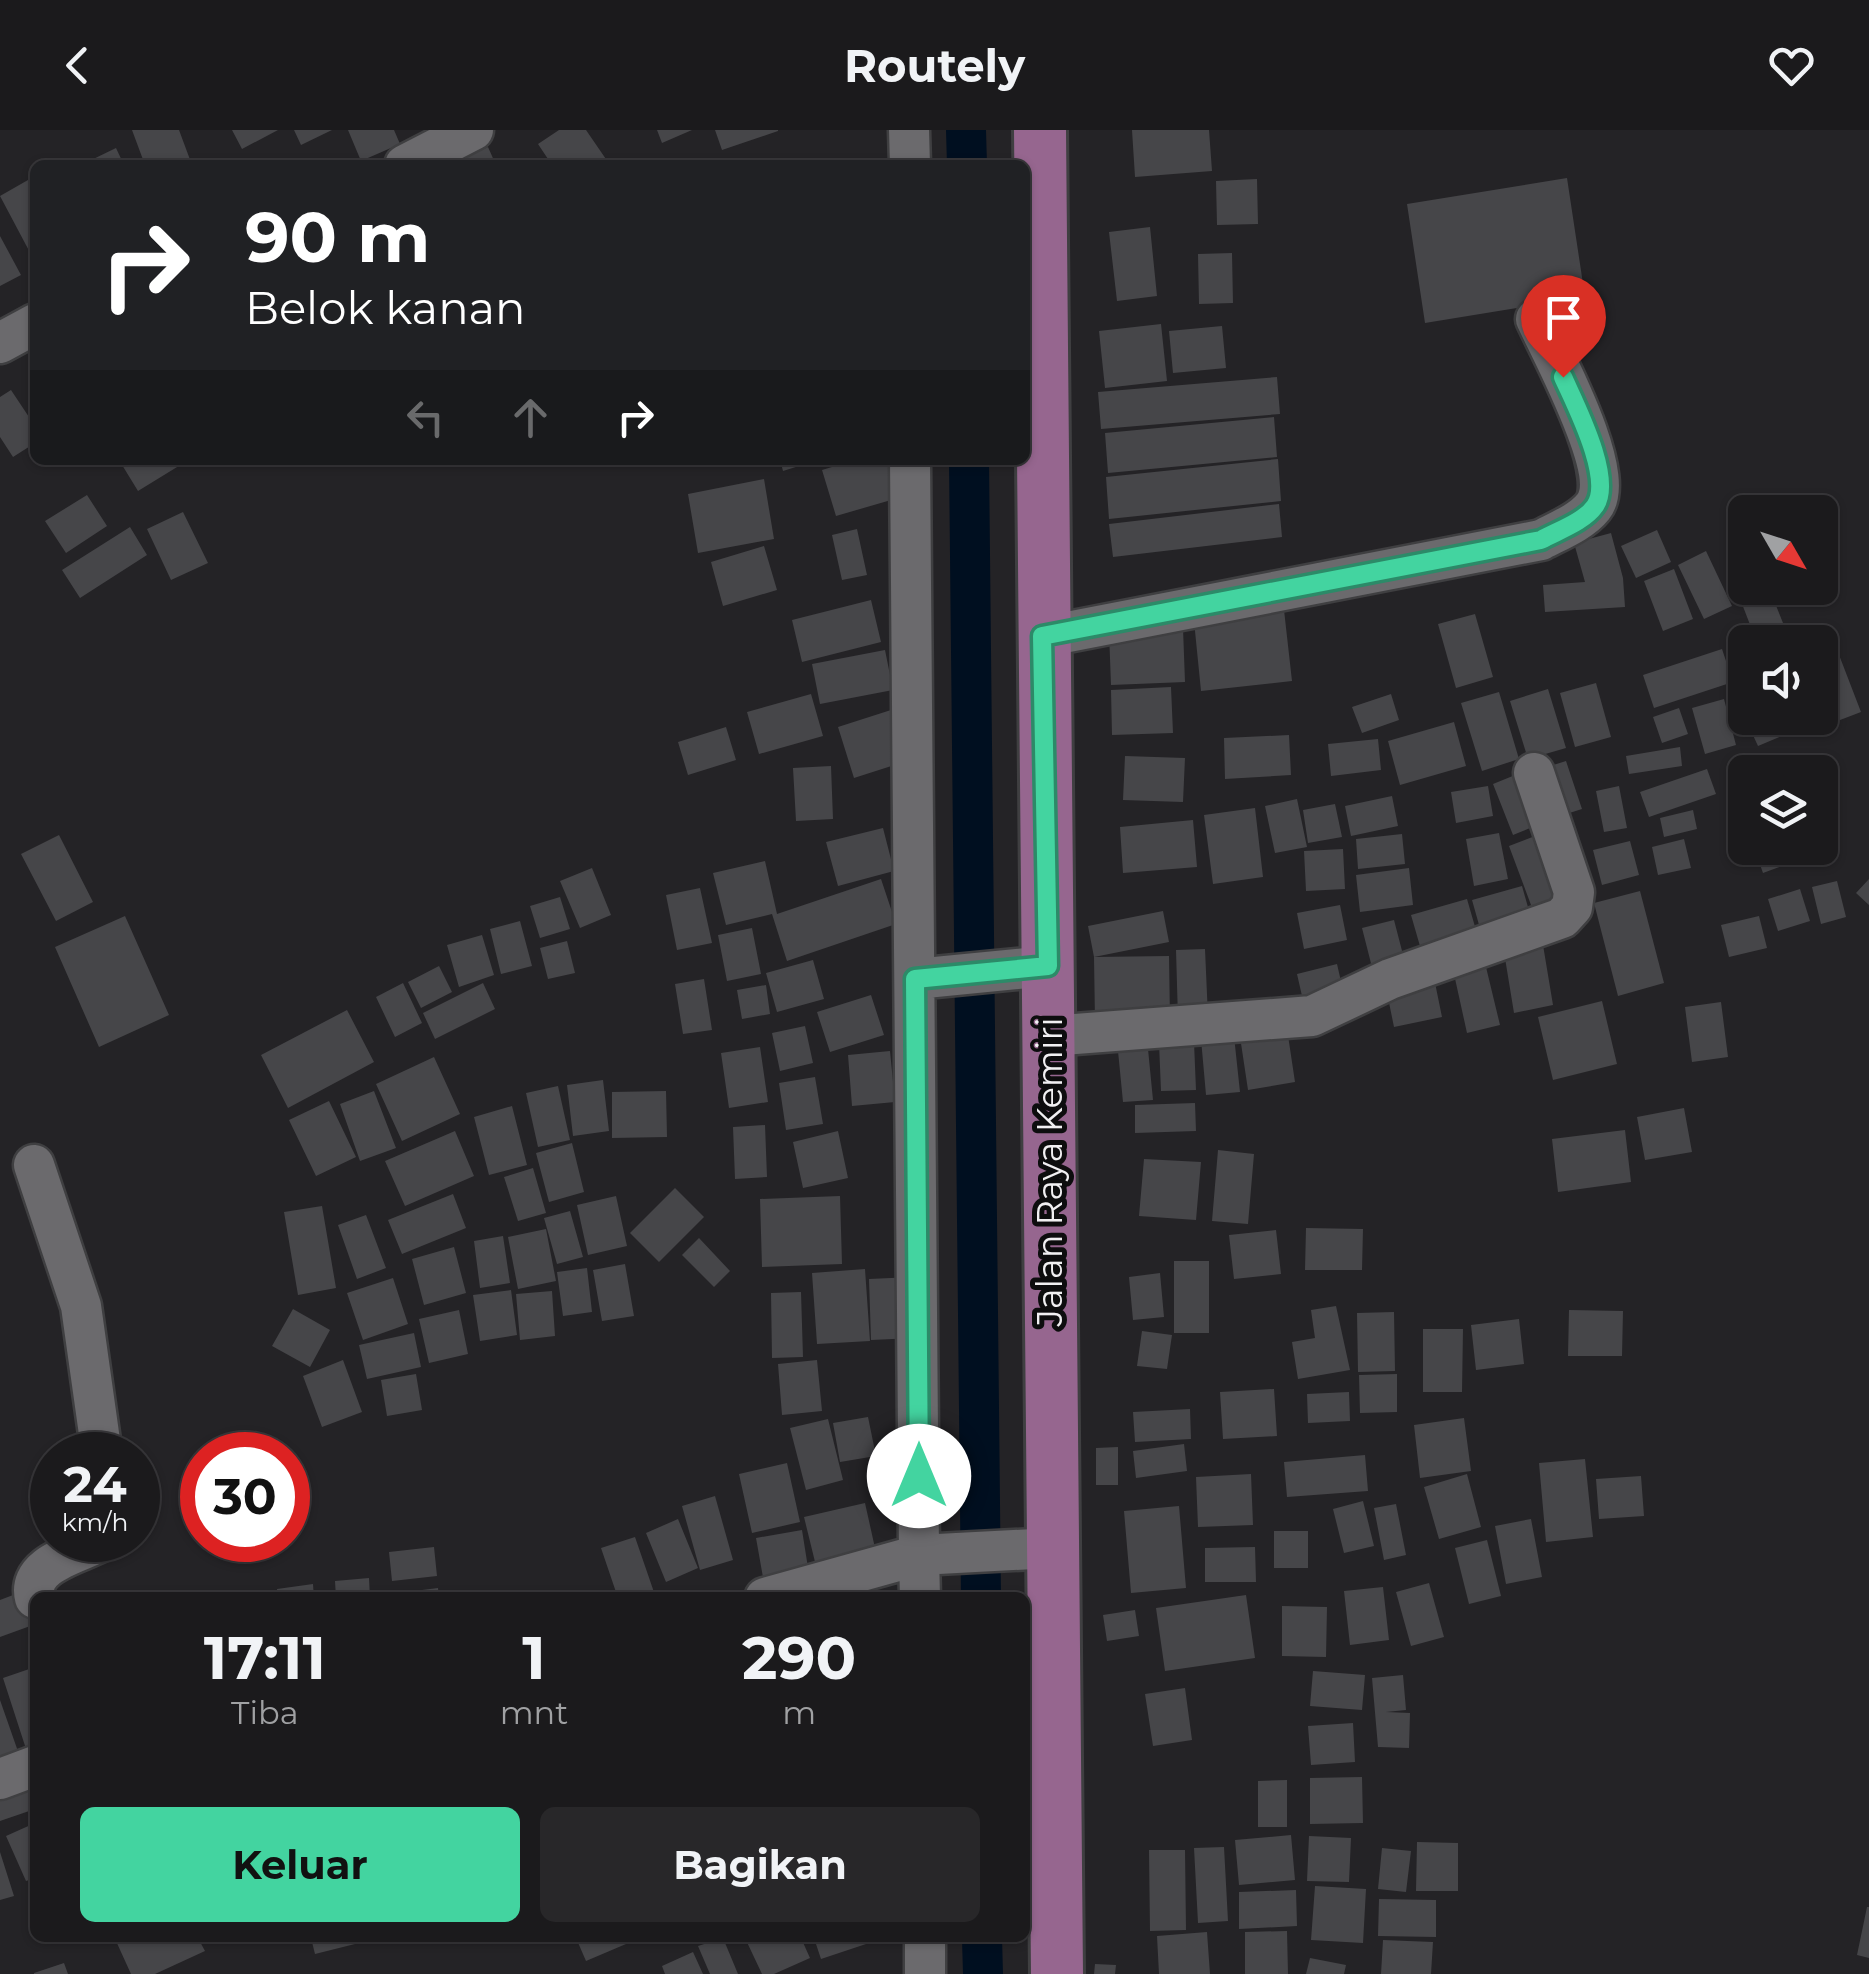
<!DOCTYPE html>
<html lang="id">
<head>
<meta charset="utf-8">
<style>
	body { margin:0; font-family:Montserrat,sans-serif; background:#282729; color:#f1f3f6; height:100vh; display:flex; flex-direction:column; font-size:38px; white-space:nowrap }
	* { box-sizing:border-box; margin:0 }
	p { font-size:32px; color:#a0a1a3 }
	.icon { flex:none; width:55px; height:55px; fill:none; stroke:currentColor; stroke-width:2; stroke-linecap:round; stroke-linejoin:round }
	.map { position:relative; flex:1; overflow:hidden }
	.panel { position:absolute; left:30px; top:1462px; width:1000px; height:350px; display:flex; flex-direction:column; background:#1b1a1c; border-radius:15px; box-shadow:0 2px 8px #0004,0 0 0 2px #39383b }
	.panel>* { flex:none }
	.hud { position:absolute; left:30px; top:30px; width:1000px; height:305px; border-radius:15px; box-shadow:0 2px 8px #0004,0 0 0 2px #39383b; background:#202124; color:#fff; overflow:hidden }
	.needle { width:65px; rotate:129deg }
	.fabs { position:absolute; left:1728px; top:365px; display:grid; gap:20px }
	.fabs a { display:grid; place-items:center; width:110px; height:110px; border-radius:15px; background:#1b1a1c; box-shadow:0 2px 8px #0004,0 0 0 2px #39383b; font-size:50px }
	.speed { position:absolute; left:30px; top:1302px; display:flex; gap:20px; font-size:50px; font-weight:700; text-align:center }
	.speed>* { display:grid; place-content:center; width:130px; height:130px; border-radius:50%; background:#1b1a1c; box-shadow:0 2px 8px #0004,0 0 0 2px #39383b; line-height:1 }
	.speed small { font-size:25px; font-weight:400 }
	.speed .limit { border:15px solid #d22; background:#fff; color:#111 }
	.pin { position:absolute; display:grid; place-items:center; width:85px; height:85px; color:#fff; margin:-102px -42px; border-radius:50% 50% 50% 0; rotate:-45deg; box-shadow:0 0 10px #0007 }
	.pin .icon { rotate:45deg }
	.me { position:absolute; width:110px; margin:-55px; rotate:0deg; stroke-linejoin:round; filter:drop-shadow(0 0 8px #0008) }
	.turn { display:flex; align-items:center; gap:35px; height:210px; padding:0 50px; font-size:45px }
	.turn .icon { width:130px; height:130px; stroke-width:2.5 }
	.turn b { display:block; font-size:70px; line-height:85px }
	.lanes { display:flex; align-items:center; height:95px; padding:0 50px; background:#0003; justify-content:center; gap:50px; direction:ltr }
	.lanes .off { opacity:.35 }
	.eta { display:flex; justify-content:space-evenly; align-items:center; height:170px; text-align:center }
	.eta b { font-size:60px; font-weight:700; line-height:70px }
	.cta { display:flex; gap:20px; margin-top:auto; padding:20px 50px }
	.cta a { flex:1; height:115px; border-radius:15px; background:#43d4a0; color:#111; font-size:40px; font-weight:700; line-height:115px; text-align:center }
	.cta a+a { background:#282729; color:#f1f3f6 }
	header { display:flex; justify-content:space-between; align-items:center; height:130px; padding:0 50px; background:#1b1a1c; font-size:45px; font-weight:700 }
	.map>svg:first-child { display:block }
</style>
</head>
<body>
<header><svg class="icon" aria-label="back" viewBox="0 0 24 24"><path d="M15 5l-7 7 7 7"/></svg>Routely<svg class="icon" aria-label="heart" viewBox="0 0 24 24"><path d="M12 20l-8-8c-3-5 5-10 8-4 3-6 11-1 8 4z"/></svg></header>
<div class="map">
<svg width="1869" height="1844" viewBox="0 0 1869 1844">
	<rect width="100%" height="100%" fill="#242326"/>
	<g fill="none" stroke-linecap="round" stroke-linejoin="round">
		<path stroke="#000f20" stroke-width="40" d="M966,0L967,35
			M969,330L981,1468
			M982,1808L983,1844"/>
	</g>
	<path fill="#464649" d="M132,0H179L192,35H145Z
		M232,0H278L242,19Z
		M294,0H332L301,15Z
		M348,0H394L400,14L361,31Z
		M559,0H586L610,35H552L538,14Z
		M657,0H692L662,13Z
		M715,0H778V1L722,20Z
		M1132,0H1209L1212,41L1135,47Z
		M488,17L496,35H461L459,30Z
		M116,18L124,35H81Z
		M35,46V132L0,66Z
		M1567,48L1585,167L1425,193L1407,74Z
		M1257,49L1258,94L1217,95L1216,51Z
		M1150,97L1157,166L1117,171L1109,102Z
		M0,106L21,145L0,156Z
		M1232,123L1233,173L1199,174L1198,124Z
		M1161,194L1167,251L1105,258L1099,201Z
		M1222,196L1226,238L1173,243L1169,201Z
		M1277,247L1280,284L1101,299L1098,262Z
		M11,260L35,296V313L13,327L0,307V267Z
		M1274,287L1277,327L1108,343L1105,303Z
		M1278,329L1281,371L1109,389L1106,347Z
		M119,330H180L182,334L138,361Z
		M780,330H815V331L783,341Z
		M855,330H887L898,368L836,386L822,340Z
		M764,349L774,409L698,423L688,364Z
		M87,365L107,396L66,423L45,391Z
		M1279,374L1282,407L1113,427L1109,394Z
		M183,382L208,433L171,450L147,399Z
		M130,397L147,425L80,468L62,440Z
		M857,399L867,445L842,450L832,405Z
		M1657,400L1671,432L1636,448L1621,416Z
		M1611,403L1623,448L1625,477L1545,482L1543,455L1585,452L1574,413Z
		M764,416L777,460L723,476L711,432Z
		M1706,421L1732,476L1704,489L1678,435Z
		M1745,427V458H1769L1783,493L1754,505L1727,435Z
		M1674,439L1693,489L1663,501L1644,451Z
		M871,470L881,512L802,532L792,490Z
		M1283,471L1292,551L1201,561L1193,481Z
		M1475,484L1493,547L1456,558L1438,494Z
		M1183,498L1185,552L1111,555L1109,502Z
		M1836,517L1861,582L1827,595L1820,577V523Z
		M1722,519L1733,552L1654,578L1643,545Z
		M885,520L893,560L820,574L812,534Z
		M1596,553L1611,607L1575,617L1560,563Z
		M1171,557L1173,603L1112,605L1111,560Z
		M1548,559L1566,618L1528,629L1510,571Z
		M1499,562L1519,629L1482,641L1461,573Z
		M811,564L823,606L759,624L747,582Z
		M1391,564L1399,590L1362,603L1352,577Z
		M1724,569L1736,615L1705,624L1692,578Z
		M1679,578L1688,604L1662,613L1653,587Z
		M891,580L907,631L854,648L838,597Z
		M1745,588H1809L1812,593L1758,616Z
		M1454,592L1466,636L1400,655L1388,611Z
		M726,597L736,630L688,645L678,612Z
		M1289,605L1291,645L1225,649L1224,608Z
		M1378,609L1381,640L1331,646L1328,614Z
		M1680,617L1682,636L1629,644L1626,626Z
		M1125,626L1185,628L1183,672L1123,670Z
		M1566,631L1582,679L1563,685L1547,637Z
		M831,636L833,689L796,691L793,638Z
		M1707,639L1716,664L1649,687L1640,662Z
		M1525,641L1545,692L1513,705L1493,654Z
		M1488,656L1493,686L1456,693L1451,662Z
		M1619,656L1627,698L1604,702L1596,661Z
		M1392,666L1398,696L1351,706L1345,676Z
		M1297,669L1307,717L1275,723L1265,676Z
		M1335,674L1342,707L1308,713L1303,680Z
		M1255,678L1263,747L1213,754L1204,685Z
		M1693,680L1697,699L1664,707L1660,688Z
		M1193,690L1197,737L1123,743L1120,697Z
		M883,698L894,741L838,756L826,712Z
		M1548,701L1573,768L1534,783L1509,716Z
		M1499,703L1508,749L1474,756L1466,709Z
		M1402,704L1405,734L1358,739L1356,709Z
		M59,705L93,772L56,791L21,724Z
		M1684,709L1691,738L1658,745L1652,717Z
		M1630,711L1639,745L1602,755L1593,720Z
		M1754,718H1823L1824,721L1763,743Z
		M1343,719L1345,759L1306,761L1304,721Z
		M765,731L777,784L881,749L896,794L787,831L772,784L726,795L713,743Z
		M592,738L611,785L580,798L560,751Z
		M1409,738L1413,775L1360,782L1356,745Z
		M1869,749V775L1856,763Z
		M1837,751L1846,787L1821,794L1812,757Z
		M1522,756L1533,795L1483,809L1472,770Z
		M700,758L712,813L677,820L666,765Z
		M1800,759L1810,791L1778,801L1768,769Z
		M1640,761L1664,853L1618,866L1594,773Z
		M560,767L570,799L540,808L530,776Z
		M1467,769L1480,814L1424,830L1411,785Z
		M1340,775L1347,810L1304,819L1297,783Z
		M1163,781L1169,812L1094,827L1088,796Z
		M125,786L169,885L99,917L55,817Z
		M1759,786L1767,818L1729,827L1721,795Z
		M1394,790L1407,840L1375,849L1362,798Z
		M520,791L532,836L501,844L490,799Z
		M752,798L761,844L727,851L718,805Z
		M482,805L494,845L459,857L447,815Z
		M567,811L575,843L548,849L540,818Z
		M1543,815L1553,875L1514,883L1504,822Z
		M1205,819L1208,887L1178,889L1176,820Z
		M1169,826L1170,889L1095,892L1094,827Z
		M813,830L824,869L777,882L766,843Z
		M1337,834L1345,869L1305,879L1297,844Z
		M439,836L452,862L421,878L408,852Z
		M1486,837L1500,895L1467,903L1454,844Z
		M1433,843L1442,887L1394,897L1385,853Z
		M704,849L712,900L683,904L675,854Z
		M403,853L422,893L395,907L376,867Z
		M483,853L495,879L435,909L423,883Z
		M766,855L770,884L742,889L737,860Z
		M871,865L884,905L830,922L817,882Z
		M1602,871L1617,934L1553,950L1538,887Z
		M1721,872L1728,927L1692,932L1685,877Z
		M347,880L374,932L288,978L261,925Z
		M1286,892L1295,952L1248,960L1239,900Z
		M805,896L813,933L780,941L772,903Z
		M1234,906L1240,962L1206,965L1201,909Z
		M1194,912L1196,960L1161,961L1159,913Z
		M760,917L768,972L729,978L721,923Z
		M1148,919L1153,970L1123,972L1118,921Z
		M890,921L895,972L852,976L848,925Z
		M434,927L460,984L402,1011L376,954Z
		M815,947L823,994L786,1000L779,953Z
		M603,950L609,1001L573,1006L567,955Z
		M558,956L570,1010L538,1017L526,963Z
		M374,961L396,1018L360,1031L340,974Z
		M666,961L667,1007L612,1008V962Z
		M329,971L356,1027L316,1046L289,990Z
		M1195,973L1196,1001L1135,1003V975Z
		M512,976L527,1035L489,1045L474,987Z
		M1684,978L1692,1022L1645,1030L1637,987Z
		M765,995L767,1047L735,1049L733,997Z
		M1625,1000L1631,1052L1558,1062L1552,1009Z
		M455,1001L474,1046L405,1076L385,1031Z
		M838,1001L848,1048L803,1058L793,1012Z
		M572,1013L584,1062L549,1072L536,1023Z
		M1218,1020L1254,1024L1248,1094L1212,1091Z
		M1144,1029L1201,1032L1196,1090L1139,1086Z
		M533,1038L546,1083L518,1091L504,1047Z
		M675,1058L704,1087L659,1132L630,1103Z
		M453,1064L466,1098L402,1124L388,1090Z
		M616,1066L627,1116L588,1125L577,1075Z
		M840,1066L842,1134L762,1137L760,1069Z
		M322,1076L336,1158L298,1165L284,1082Z
		M570,1081L583,1127L557,1134L544,1088Z
		M366,1085L386,1138L357,1149L338,1095Z
		M1306,1098L1363,1099L1362,1140H1305Z
		M546,1099L556,1151L518,1159L508,1107Z
		M1276,1100L1281,1144L1234,1149L1229,1105Z
		M503,1106L510,1153L480,1158L474,1111Z
		M699,1108L730,1141L714,1157L682,1125Z
		M454,1117L466,1163L424,1175L412,1129Z
		M1174,1131H1209V1203H1174Z
		M625,1134L634,1186L602,1191L593,1140Z
		M587,1138L592,1182L563,1186L557,1142Z
		M865,1139L870,1211L817,1214L812,1143Z
		M1160,1143L1164,1187L1133,1190L1129,1147Z
		M913,1147L915,1208L871,1210L869,1149Z
		M393,1148L408,1194L363,1210L347,1163Z
		M511,1160L517,1205L480,1211L473,1165Z
		M552,1161L555,1206L520,1210L516,1164Z
		M801,1162L803,1227L772,1228L771,1163Z
		M1336,1176L1350,1240L1298,1249L1292,1212L1315,1208L1311,1180Z
		M293,1179L330,1200L310,1237L272,1216Z
		M459,1180L468,1224L429,1233L419,1189Z
		M1569,1180L1623,1181L1622,1226H1568Z
		M1394,1182L1395,1241L1358,1242L1357,1183Z
		M1519,1189L1524,1234L1476,1240L1471,1195Z
		M1423,1199H1463L1462,1262H1423Z
		M1142,1201L1172,1205L1167,1239L1137,1236Z
		M414,1203L421,1237L367,1249L359,1215Z
		M343,1230L362,1282L322,1297L303,1246Z
		M817,1230L822,1281L782,1285L778,1234Z
		M416,1244L422,1280L387,1286L381,1250Z
		M1397,1244V1282L1360,1283L1359,1245Z
		M1274,1259L1277,1306L1223,1309L1220,1262Z
		M1349,1262L1350,1291L1308,1293L1307,1264Z
		M1190,1279L1191,1309L1135,1312L1133,1282Z
		M868,1287L876,1326L840,1332L833,1293Z
		M1464,1288L1471,1341L1420,1348L1414,1295Z
		M828,1289L843,1350L806,1360L790,1298Z
		M1184,1314L1187,1341L1136,1348L1133,1321Z
		M1118,1317V1355H1096V1318Z
		M1365,1325L1368,1361L1287,1367L1284,1332Z
		M1585,1329L1593,1407L1546,1412L1539,1333Z
		M787,1333L800,1392L752,1403L739,1344Z
		M1251,1344L1253,1395L1198,1397L1196,1347Z
		M1467,1344L1481,1397L1439,1409L1424,1357Z
		M1641,1346L1644,1386L1599,1389L1596,1349Z
		M715,1366L733,1430L700,1440L682,1376Z
		M1363,1371L1374,1416L1344,1423L1333,1379Z
		M865,1373L877,1427L817,1440L804,1387Z
		M1396,1374L1406,1425L1384,1430L1374,1378Z
		M1179,1376L1186,1458L1131,1463L1124,1381Z
		M678,1389L698,1438L666,1452L646,1403Z
		M1531,1389L1542,1447L1506,1454L1495,1396Z
		M802,1400L809,1444L764,1453L756,1408Z
		M1274,1401H1308V1438H1274Z
		M635,1407L656,1468H618L601,1418Z
		M1487,1410L1501,1466L1469,1474L1455,1418Z
		M434,1417L437,1446L392,1451L389,1422Z
		M1255,1417L1256,1452H1205V1418Z
		M369,1448L370,1468H336L335,1451Z
		M1429,1453L1444,1507L1411,1516L1396,1462Z
		M313,1454L314,1468H278L277,1459Z
		M1383,1457L1389,1510L1350,1515L1344,1461Z
		M438,1458L439,1468H399L398,1463Z
		M21,1462L33,1495L0,1507V1470Z
		M1246,1465L1255,1528L1165,1541L1156,1478Z
		M1282,1476L1327,1477L1326,1527L1282,1526Z
		M1135,1480L1139,1506L1107,1511L1103,1485Z
		M35,1537V1623L28,1625L3,1548Z
		M1313,1541L1365,1545L1362,1580L1310,1576Z
		M1403,1545L1406,1580L1386,1582L1410,1583L1409,1618L1378,1617L1372,1548Z
		M1185,1558L1192,1610L1153,1616L1145,1564Z
		M0,1570L21,1630L0,1638Z
		M1353,1593L1355,1632L1311,1635L1308,1596Z
		M1362,1647L1363,1693L1310,1694V1648Z
		M35,1650V1679L0,1691V1662Z
		M1287,1650V1697H1258V1651Z
		M35,1693V1748L26,1751L6,1706Z
		M1291,1705L1295,1750L1239,1755L1235,1710Z
		M1309,1706L1351,1708L1349,1752L1307,1751Z
		M1417,1712L1458,1713V1761H1416Z
		M1224,1717L1228,1791L1198,1793L1194,1718Z
		M1382,1718L1411,1721L1406,1762L1378,1759Z
		M1149,1720H1185L1186,1800L1150,1801Z
		M0,1722L14,1766L0,1770Z
		M1315,1756L1366,1759L1363,1813L1311,1810Z
		M1296,1760L1297,1796L1239,1799V1762Z
		M1379,1769L1436,1770V1807L1378,1806Z
		M1867,1777H1869V1828L1857,1825Z
		M1287,1801L1288,1844H1245V1802Z
		M1207,1802L1210,1844H1159L1157,1806Z
		M123,1808H198L205,1821L155,1844H131L116,1811Z
		M311,1808H375V1809L315,1824Z
		M576,1808H623L626,1814L586,1831Z
		M723,1808L738,1844H710L698,1816Z
		M745,1808H801L810,1828L774,1844H762Z
		M814,1808H884L821,1829Z
		M1383,1810L1433,1812L1431,1844H1381Z
		M693,1822L703,1844H665L662,1836Z
		M1310,1828L1346,1835L1344,1844H1306Z
		M64,1833L68,1844H34V1843Z
		M1095,1834L1116,1835L1115,1844H1094Z"/>
	<g fill="none" stroke-linecap="round" stroke-linejoin="round">
		<g stroke="#3f3f41" stroke-width="45">
			<path id="minor" d="M909,0L910,35
				M405,35L473,0
				M0,213L35,194
				M1042,507L1541,410C1558,401 1581,392 1593,377C1619,345 1552,224 1536,189
				M915,849L1047,836
				M1049,906L1312,886L1390,849L1562,788L1572,777L1574,762L1534,643
				M34,1035L81,1176L102,1325
				M35,1468C26,1433 81,1423 103,1410
				M765,1468L919,1425L910,330
				M920,1468L919,1425L1053,1418
				M0,1649L35,1636
				M925,1808V1844"/>
		</g>
		<g stroke="#3f3f41" stroke-width="58">
			<path id="major" d="M1040,0L1057,1844"/>
		</g>
		<use href="#minor" stroke="#6b6a6d" stroke-width="40"/>
		<use href="#major" stroke="#96668f" stroke-width="52"/>
	</g>
	<g fill="none" stroke-linecap="round" stroke-linejoin="round">
		<g stroke="#2c8a68" stroke-width="25">
			<path id="route" d="M919,1346L915,849L1048,836L1042,506L1541,410C1557,401 1584,392 1595,376C1614,349 1575,274 1563,247"/>
		</g>
		<use href="#route" stroke="#43d4a0" stroke-width="18"/>
	</g>
	<g text-anchor="middle" dominant-baseline="central" stroke-width="10" stroke-linejoin="round" paint-order="stroke">
		<g font-size="35" fill="#f1f0f2" stroke="#0d0d0e">
			<text transform="translate(1049 1042) rotate(-90)">Jalan Raya Kemiri</text>
		</g>
	</g>
</svg>
<div class="fabs">
<a><svg class="needle" viewBox="-14 -14 28 28"><path d="M0-13l5 13h-10z" fill="#e53935"/><path d="M0 13l5-13h-10z" fill="#a0a1a3"/></svg></a>
<a><svg class="icon" aria-label="sound" viewBox="0 0 24 24"><path d="M4 9h4l5-4v14l-5-4H4zM17 9q2 3 0 6"/></svg></a>
<a><svg class="icon" aria-label="layers" viewBox="0 0 24 24"><path d="M12 4l9 5-9 5-9-5zM3 14l9 5 9-5"/></svg></a>
</div>
<div class="speed"><div>24<small>km/h</small></div><div class="limit">30</div></div>
<div class="pin" style="left:1563px;top:247px;background:#d93025"><svg class="icon" aria-label="arrive" viewBox="0 0 24 24"><path d="M6 21V4h12l-3 4 3 4H6"/></svg></div>
<svg class="me" style="left:919px;top:1346px" viewBox="-20 -20 40 40"><circle r="19" fill="#fff"/><path d="M0-13L10 11 0 6-10 11z" fill="#43d4a0"/></svg>
<div class="hud">
<div class="turn"><svg class="icon" aria-label="right" viewBox="0 0 24 24"><path d="M7 20v-9h11M14 6l5 5-5 5"/></svg><div><b>90 m</b>Belok kanan</div></div>
<div class="lanes"><svg class="icon off" aria-label="left" viewBox="0 0 24 24"><path d="M17 20v-9H6M10 6l-5 5 5 5"/></svg><svg class="icon off" aria-label="ahead" viewBox="0 0 24 24"><path d="M12 20V5M6 11l6-6 6 6"/></svg><svg class="icon" aria-label="right" viewBox="0 0 24 24"><path d="M7 20v-9h11M14 6l5 5-5 5"/></svg></div>
</div>
<section class="panel">
<div class="eta">
<div><b>17:11</b><p>Tiba</p></div>
<div><b>1</b><p>mnt</p></div>
<div><b>290</b><p>m</p></div>
</div>
<div class="cta"><a>Keluar</a><a>Bagikan</a></div>
</section>
</div>
</body>
</html>
